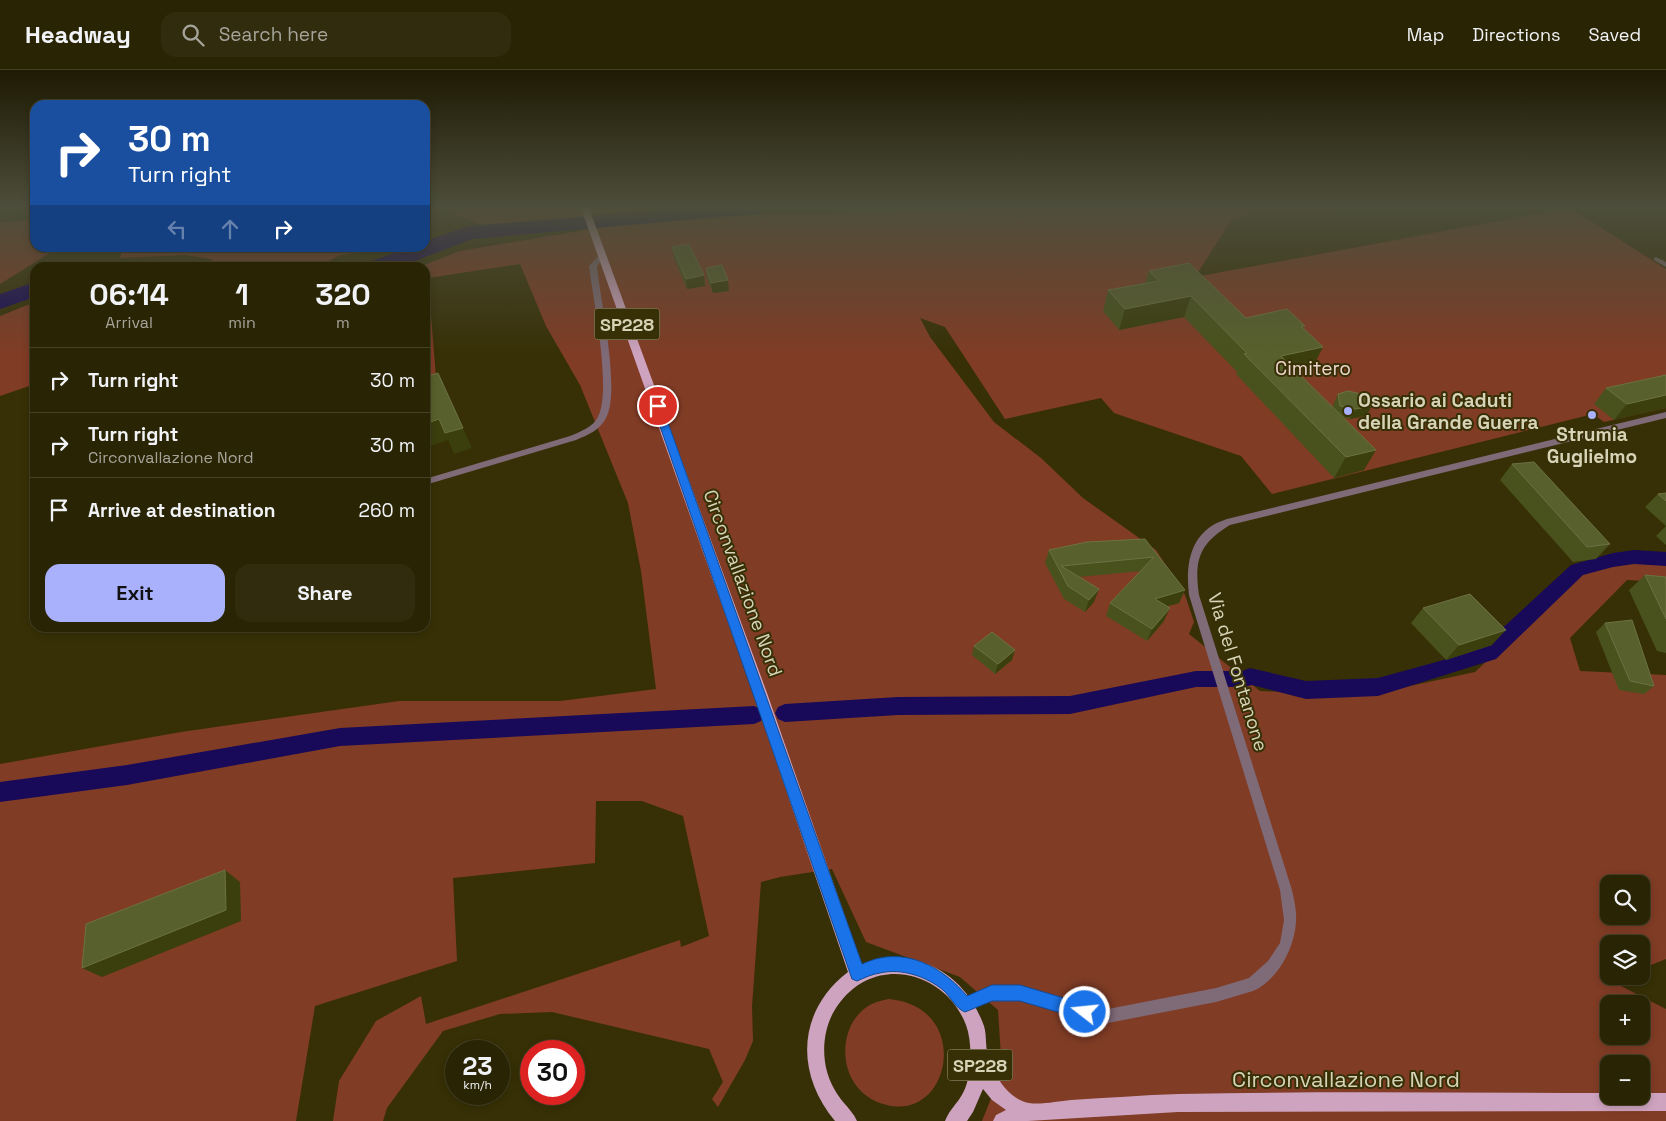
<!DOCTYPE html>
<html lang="en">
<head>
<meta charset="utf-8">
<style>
	body { margin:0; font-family:"Space Grotesk",sans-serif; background:#312c0e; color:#f1f3f6; height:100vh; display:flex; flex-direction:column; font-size:19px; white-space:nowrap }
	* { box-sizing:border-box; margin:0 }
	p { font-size:16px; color:#a5a49a }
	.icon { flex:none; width:28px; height:28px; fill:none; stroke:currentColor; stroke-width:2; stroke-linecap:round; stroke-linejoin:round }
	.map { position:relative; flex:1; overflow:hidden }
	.drawer { position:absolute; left:30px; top:192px; width:400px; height:370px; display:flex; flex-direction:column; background:#292404; border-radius:15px; box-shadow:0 2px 8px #0003,0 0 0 1px #454126 }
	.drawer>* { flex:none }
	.hud { position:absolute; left:30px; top:30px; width:400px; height:152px; border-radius:15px; box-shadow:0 2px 8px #0003,0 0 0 1px #454126; background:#1a4fa0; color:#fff; overflow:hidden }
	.fabs { position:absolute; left:1600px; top:805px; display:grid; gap:10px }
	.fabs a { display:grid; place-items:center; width:50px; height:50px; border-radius:10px; background:#292404; box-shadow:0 2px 8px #0003,0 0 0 1px #454126; font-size:25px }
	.speed { position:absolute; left:445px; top:970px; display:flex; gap:10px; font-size:25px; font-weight:700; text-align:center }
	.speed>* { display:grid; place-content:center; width:65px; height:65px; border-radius:50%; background:#292404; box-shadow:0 2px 8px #0003,0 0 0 1px #454126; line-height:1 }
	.speed small { font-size:12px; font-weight:400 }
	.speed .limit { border:8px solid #d22; background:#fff; color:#111 }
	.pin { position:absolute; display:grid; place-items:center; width:42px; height:42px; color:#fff; margin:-21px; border:2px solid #fff; border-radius:50%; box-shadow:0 1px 5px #0007 }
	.me { position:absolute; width:55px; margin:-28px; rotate:286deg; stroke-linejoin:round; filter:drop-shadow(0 0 4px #0008) }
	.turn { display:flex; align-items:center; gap:18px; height:105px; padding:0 15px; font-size:22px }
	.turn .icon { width:65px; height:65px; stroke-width:2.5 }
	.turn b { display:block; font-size:35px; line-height:42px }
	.lanes { display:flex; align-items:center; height:48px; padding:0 15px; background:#0003; justify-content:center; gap:25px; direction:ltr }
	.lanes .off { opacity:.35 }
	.eta { display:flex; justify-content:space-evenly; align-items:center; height:85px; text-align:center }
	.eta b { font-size:30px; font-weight:600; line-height:35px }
	.primary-button { display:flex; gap:10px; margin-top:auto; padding:10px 15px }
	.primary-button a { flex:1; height:58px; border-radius:15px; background:#a9b0fc; color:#111; font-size:20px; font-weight:600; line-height:58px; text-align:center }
	.primary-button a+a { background:#312c0e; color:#f1f3f6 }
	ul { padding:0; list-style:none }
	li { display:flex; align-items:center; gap:15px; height:65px; padding:0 15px; border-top:1px solid #454126 }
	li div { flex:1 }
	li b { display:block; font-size:19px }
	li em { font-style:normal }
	header { display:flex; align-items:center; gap:30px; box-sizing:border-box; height:70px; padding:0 25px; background:#292404; border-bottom:1px solid #454126 }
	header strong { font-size:24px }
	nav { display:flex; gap:28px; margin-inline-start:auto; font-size:18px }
	.search { width:350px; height:45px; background:#312c0e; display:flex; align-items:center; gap:12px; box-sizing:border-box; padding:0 18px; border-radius:15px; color:#a5a49a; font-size:19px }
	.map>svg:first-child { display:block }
</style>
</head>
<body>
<header>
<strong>Headway</strong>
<div class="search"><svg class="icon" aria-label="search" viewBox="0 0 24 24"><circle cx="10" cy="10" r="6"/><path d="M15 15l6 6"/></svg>Search here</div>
<nav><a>Map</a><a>Directions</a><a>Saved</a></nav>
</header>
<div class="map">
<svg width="1666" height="1051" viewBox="0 0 1666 1051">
	<rect width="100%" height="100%" fill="#373006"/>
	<path fill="#803c25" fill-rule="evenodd" d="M467,138H683L607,143L553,152L503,157L486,156L454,144L456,140Z
		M986,138H1337L1257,141L1232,149L1195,207L1570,138L1666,199V338L1604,352L1593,344L1272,424L1241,386L1114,343L1101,328L1005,349L945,257L920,248L930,267L994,352L1041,388L1083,428L1156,480L1185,525L1194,552L1189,564L1260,621L1368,625L1475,602L1583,501L1635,489L1666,492V512L1627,510L1570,568L1580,601L1666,605V889L1641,899V874H1609V906H1624L1613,912L1666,939V1051H982L1002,1001L998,940L960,907L866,872L832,799L780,807L761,812L752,936L753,971L745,990L718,1037L712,1029L723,1012L709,979L552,942L500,944L443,961L387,1038L383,1051H333L339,1011L376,951L421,926L426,954L680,870L681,877L709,866L683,746L642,731H596L595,793L453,808L457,891L315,936L296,1051H0V694L181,662L399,631H560L656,619L641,501L628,433L580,315L546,256L520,194L428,208L436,307L425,308V198L419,197L460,181L657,148ZM1609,814H1641V846H1609ZM1609,934H1641V966H1609ZM1609,994H1641V1026H1609Z
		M35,149V178H58L0,214V153Z
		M123,178H400L340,185L318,197H216L211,189L185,185L120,188Z
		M35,232V314L0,326V246Z
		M889,929C973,937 951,1051 887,1035C872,1032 859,1022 852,1009C838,983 846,945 874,933C878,931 884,930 889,929Z"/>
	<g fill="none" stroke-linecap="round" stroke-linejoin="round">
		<path fill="#190959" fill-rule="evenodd" d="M1634,480L1666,482V496L1634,494L1613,497L1583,505L1496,589L1378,626L1306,629L1252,615L1245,617H1196L1070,644L898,645L785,652L778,649L775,643L778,637L785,634L898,627L1070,626L1196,601H1242L1250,598L1306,611L1378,608L1440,591L1482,577L1571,495L1613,483Z
			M754,636L761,639L764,645L761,651L754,654L340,676L127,715L0,732V712L127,695L340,658Z"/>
		<path fill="#190959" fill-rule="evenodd" d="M684,138H765L762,143L754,144L472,169L397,198H363L366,193L409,178H425V171L469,156Z
			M35,212V227L0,239V224Z"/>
		<path fill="#7f6a78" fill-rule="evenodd" d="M602,183L606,185L597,196C600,230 621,320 606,348C600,360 588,365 576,370L425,415V409L570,366C580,362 593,357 598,347C612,320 593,229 589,196L600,184Z
			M1656,187L1666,192V197L1654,190V188Z
			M1666,342V348L1230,455C1199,474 1194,490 1199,525L1292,820C1294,830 1297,841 1296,851C1295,877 1278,910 1253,921L1216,932L1108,953L1085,949L1020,930H992L965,941L960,939L958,934L960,929L992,916H1020L1085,935L1108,939L1216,918L1249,908L1268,891L1280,873L1284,850L1280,820L1189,525C1185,492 1191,460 1227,449Z"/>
		<path fill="#cea3bf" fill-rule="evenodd" d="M581,138H589L767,623L862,895C883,885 905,885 927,894C955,905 974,928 984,956C987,966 985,976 988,985C993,1003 1007,1029 1029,1033C1042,1035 1058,1031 1071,1030C1107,1028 1143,1025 1179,1024C1322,1021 1466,1023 1609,1023V1026H1641V1023H1666V1041L1178,1042L1028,1051H993L996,1045L1006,1040L992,1030L983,1019L973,1042L967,1051H945C952,1034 964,1030 968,1008C971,992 972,972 966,955C946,902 878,884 841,931C827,948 822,970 825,992C827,1007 834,1021 844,1033C849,1039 854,1044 857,1051H835C795,1003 797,941 848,902L753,623Z"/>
	</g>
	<path fill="#49521d" d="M672,177L704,205L705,216L687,219L674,188Z
		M706,198L729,221L713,223L707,208Z
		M1149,201L1246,248L1305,256L1303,258L1313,297L1296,301L1333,338V335L1338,324L1372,336L1366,346L1350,349L1344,348L1364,400L1334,408L1236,304L1237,302L1184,247L1119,260L1103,241L1108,220L1145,213Z
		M1666,305L1614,350L1594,334L1606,318Z
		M1512,394L1610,474L1596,489L1573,492L1500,410Z
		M1666,423V475L1656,466L1666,456L1645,437L1658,424Z
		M1145,469L1185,520L1179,533L1167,536L1164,551L1147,571L1106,546L1110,533L1141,501L1079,507L1094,532L1085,542L1064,529L1045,493L1049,480Z
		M1645,505L1666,507V583L1657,581L1629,520Z
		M1423,538L1492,575L1446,590L1411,553Z
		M1605,553L1654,616L1644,624L1619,620L1596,562Z
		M974,576L1012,590L995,604L972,585Z"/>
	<path fill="#3b3e0d" d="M704,205L705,216L687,219L686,209Z
		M728,210L729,221L713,223L711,213Z
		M1191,226L1184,247L1119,260L1125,239Z
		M1323,277L1313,297L1271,306L1281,286Z
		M1666,325V338L1614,350L1627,334Z
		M1372,336L1366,346L1350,349L1356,339Z
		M439,349L448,370L425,378V354Z
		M463,358L472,378L454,384L445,363Z
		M1376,380L1364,400L1334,408L1346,387Z
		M1099,519L1094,532L1085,542L1089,530Z
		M1185,520L1179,533L1149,542L1155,529Z
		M1170,538L1164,551L1147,571L1152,559Z
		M1506,560L1492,575L1446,590L1459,575Z
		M1015,580L1012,590L995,604L998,594Z
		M225,800L240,812L241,851L102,907L82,898Z"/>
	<path fill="#58602d" stroke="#6c7243" d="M689,174L704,205L686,209L672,177Z
		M1189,193L1246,248L1287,239L1305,256H1301L1323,277L1281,286L1376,380L1346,387L1244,284L1247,283L1191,226L1125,239L1108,220L1159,211L1149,201Z
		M722,195L728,210L711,213L706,198Z
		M438,303L463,358L445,363L439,349L425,354V307Z
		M1666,305V325L1627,334L1606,318Z
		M1348,321L1361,324L1372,336L1356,339L1340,336L1338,324Z
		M1534,392L1610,474L1587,477L1512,394Z
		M1666,423V431L1658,424Z
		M1145,469L1185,520L1155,529L1170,538L1152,559L1110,533L1154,487L1061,496L1099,519L1089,530L1068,516L1049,480L1087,472Z
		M1645,505L1666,507V549Z
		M1470,524L1506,560L1459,575L1423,538Z
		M1632,550L1654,616L1630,611L1605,553Z
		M992,562L1015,580L998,594L974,576Z
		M225,800L226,840L82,898L86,854Z"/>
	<linearGradient id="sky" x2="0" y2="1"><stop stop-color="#1e1a03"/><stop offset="0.48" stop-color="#4d4e3b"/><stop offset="1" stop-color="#4d4e3b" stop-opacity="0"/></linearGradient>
	<rect width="1666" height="285" fill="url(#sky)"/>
	<path fill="#1a73e8" stroke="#114b97" d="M658,333L662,336L862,894C867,892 874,889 880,888C914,881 946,901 967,926L992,915H1020L1091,936L1093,942L1091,947L1085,950L1020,931H992L965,942C955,938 951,927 943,920C926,906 901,898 880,903C872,904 864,908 857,911L852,909L653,336Z"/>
	<g fill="#a9b0fc" stroke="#373006" stroke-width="2">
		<circle cx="1348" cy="341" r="5"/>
		<circle cx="1592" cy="345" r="5"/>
	</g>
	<g text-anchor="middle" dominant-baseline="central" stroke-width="4" stroke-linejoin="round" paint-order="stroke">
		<g fill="#373006" stroke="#a7a282" stroke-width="1">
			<rect x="594.5" y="238.5" width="65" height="31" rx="4"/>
			<rect x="947.5" y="979.5" width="65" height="31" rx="4"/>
		</g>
		<g font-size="18" font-weight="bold" fill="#d7d3b7">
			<text x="627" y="254">SP228</text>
			<text x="980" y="995">SP228</text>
		</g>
		<g font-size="19" fill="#efd5cc" stroke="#373006">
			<text x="1313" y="298">Cimitero</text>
		</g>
		<g font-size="19" font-weight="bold" fill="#d7d3b7" stroke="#373006" text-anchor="start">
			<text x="1358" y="330">Ossario ai Caduti<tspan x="1358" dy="22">della Grande Guerra</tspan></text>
			<text x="1592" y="364" text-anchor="middle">Strumia<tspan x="1592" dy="22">Guglielmo</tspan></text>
		</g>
		<g font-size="19" fill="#d7d3b7" stroke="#373006">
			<text transform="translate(743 513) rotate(70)">Circonvallazione Nord</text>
			<text transform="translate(1238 602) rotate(73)">Via del Fontanone</text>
		</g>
		<g font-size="22" fill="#d7d3b7" stroke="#373006">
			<text x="1346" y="1009">Circonvallazione Nord</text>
		</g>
	</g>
</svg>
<div class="fabs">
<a><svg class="icon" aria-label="search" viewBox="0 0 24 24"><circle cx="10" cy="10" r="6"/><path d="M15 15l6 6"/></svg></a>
<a><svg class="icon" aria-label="layers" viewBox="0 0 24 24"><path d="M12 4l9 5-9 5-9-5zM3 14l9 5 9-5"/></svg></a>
<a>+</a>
<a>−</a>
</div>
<div class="speed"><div>23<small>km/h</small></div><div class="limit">30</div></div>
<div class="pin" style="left:658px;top:336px;background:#d93025"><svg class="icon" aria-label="arrive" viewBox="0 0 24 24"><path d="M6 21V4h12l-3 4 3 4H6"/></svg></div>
<svg class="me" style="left:1085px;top:942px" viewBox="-20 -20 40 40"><circle r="17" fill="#1a73e8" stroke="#fff" stroke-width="3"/><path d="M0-11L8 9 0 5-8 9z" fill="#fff"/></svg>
<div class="hud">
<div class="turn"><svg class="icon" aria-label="right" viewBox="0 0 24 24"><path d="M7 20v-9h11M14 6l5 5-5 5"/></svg><div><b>30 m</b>Turn right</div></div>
<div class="lanes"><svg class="icon off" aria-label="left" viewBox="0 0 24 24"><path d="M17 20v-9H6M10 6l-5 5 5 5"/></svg><svg class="icon off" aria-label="ahead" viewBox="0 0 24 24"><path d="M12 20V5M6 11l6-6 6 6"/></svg><svg class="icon" aria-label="right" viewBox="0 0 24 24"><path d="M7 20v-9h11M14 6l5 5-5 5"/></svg></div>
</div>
<section class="drawer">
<div class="eta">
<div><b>06:14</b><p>Arrival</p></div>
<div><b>1</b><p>min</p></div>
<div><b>320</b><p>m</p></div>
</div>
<ul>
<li><svg class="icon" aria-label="right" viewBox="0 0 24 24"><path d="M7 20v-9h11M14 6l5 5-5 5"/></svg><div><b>Turn right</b></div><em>30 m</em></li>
<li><svg class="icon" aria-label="right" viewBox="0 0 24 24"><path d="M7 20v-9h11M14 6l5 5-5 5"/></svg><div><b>Turn right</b><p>Circonvallazione Nord</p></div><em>30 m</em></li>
<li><svg class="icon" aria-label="arrive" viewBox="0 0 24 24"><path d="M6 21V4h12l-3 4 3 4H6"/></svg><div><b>Arrive at destination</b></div><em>260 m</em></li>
</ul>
<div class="primary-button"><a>Exit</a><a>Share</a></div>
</section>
</div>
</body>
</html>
